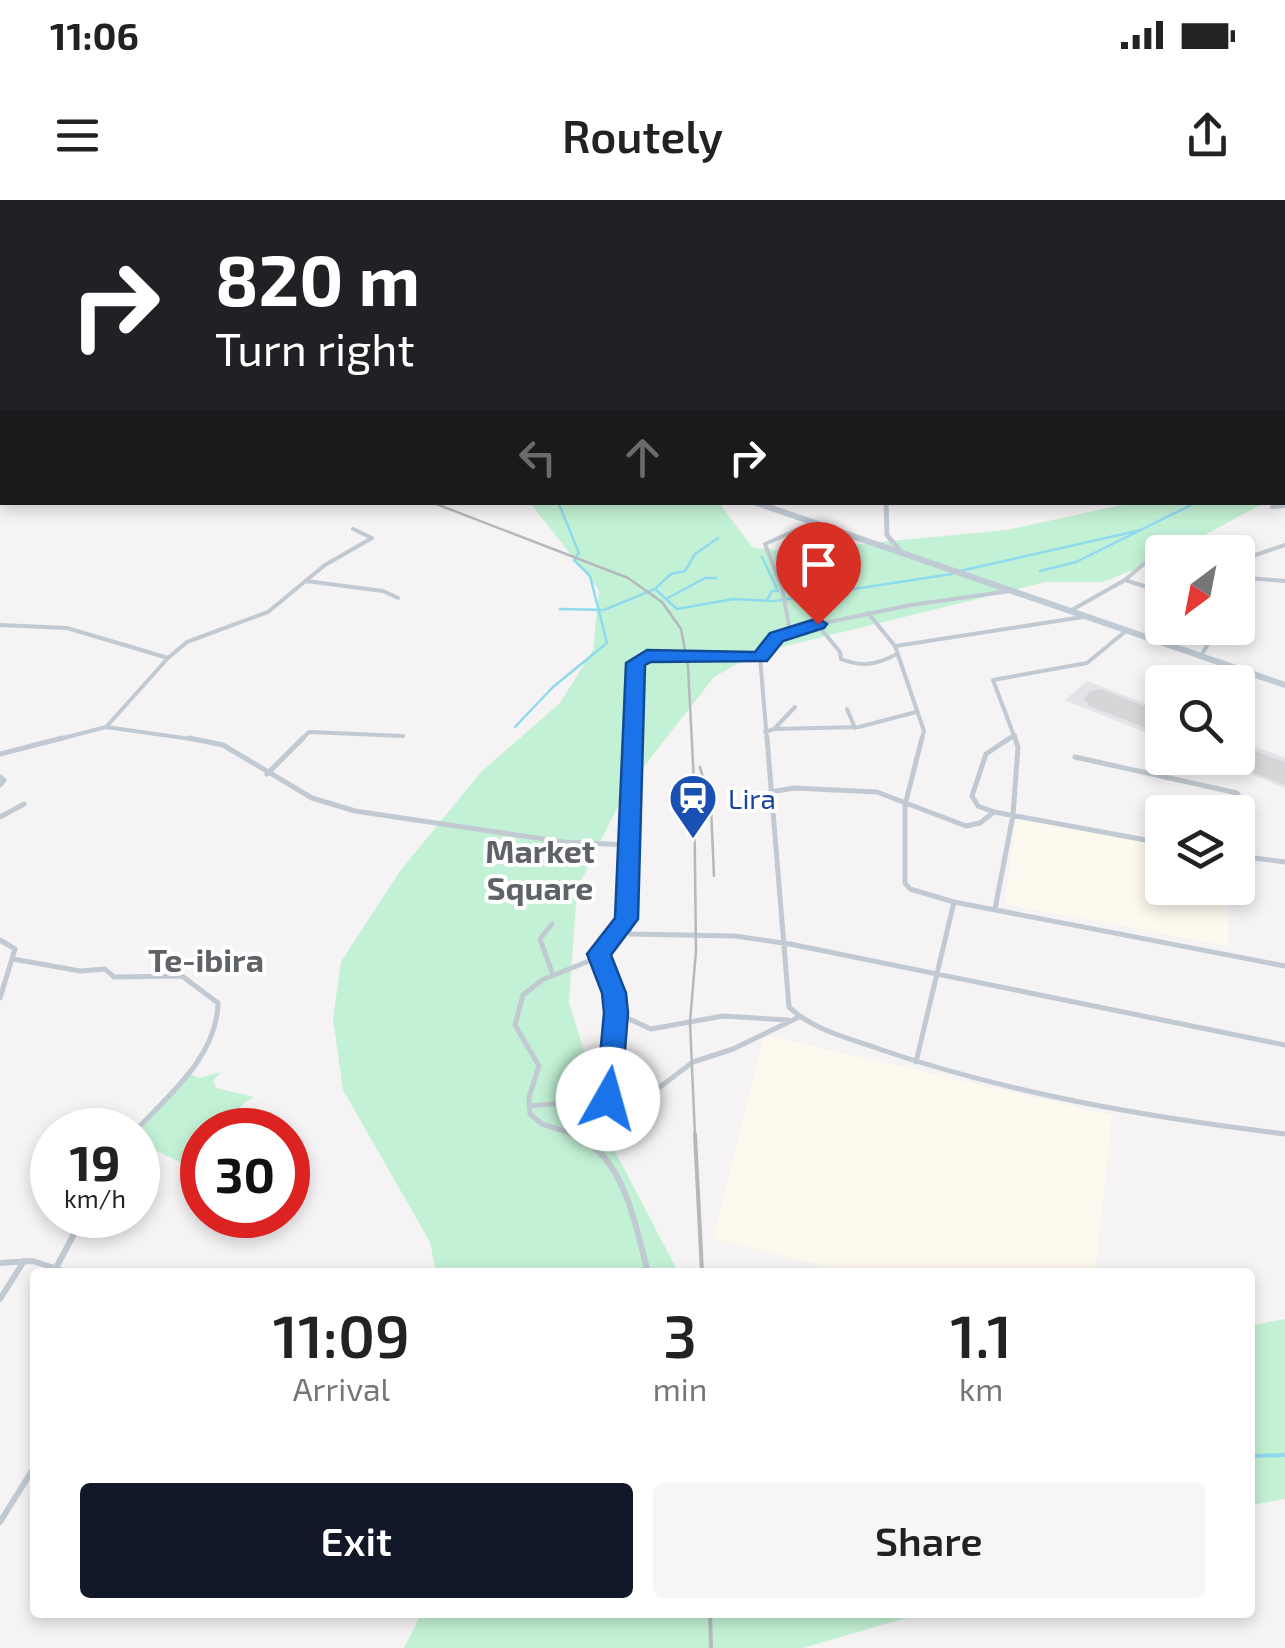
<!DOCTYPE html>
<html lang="en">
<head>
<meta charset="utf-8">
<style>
	body { margin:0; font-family:"Exo 2",sans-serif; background:#f6f6f6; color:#222; height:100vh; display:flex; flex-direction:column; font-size:38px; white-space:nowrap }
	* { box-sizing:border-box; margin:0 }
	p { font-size:32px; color:#767676 }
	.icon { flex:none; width:55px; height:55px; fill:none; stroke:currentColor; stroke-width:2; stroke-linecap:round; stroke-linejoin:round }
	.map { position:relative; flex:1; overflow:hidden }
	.panel { position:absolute; left:30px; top:1068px; width:1225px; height:350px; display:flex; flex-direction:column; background:#fff; border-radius:10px; box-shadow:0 5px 15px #0003 }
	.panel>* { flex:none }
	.guide { position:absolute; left:0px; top:0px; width:1285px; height:305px; box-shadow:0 5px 15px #0003; background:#202124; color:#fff; overflow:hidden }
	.needle { width:65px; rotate:212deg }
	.buttons { position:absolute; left:1145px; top:335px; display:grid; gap:20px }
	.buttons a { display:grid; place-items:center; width:110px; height:110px; border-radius:10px; background:#fff; box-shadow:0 5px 15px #0003; font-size:50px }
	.speed { position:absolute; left:30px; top:908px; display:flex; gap:20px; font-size:50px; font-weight:700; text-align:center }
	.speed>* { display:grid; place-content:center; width:130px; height:130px; border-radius:50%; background:#fff; box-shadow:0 5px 15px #0003; line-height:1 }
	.speed small { font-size:25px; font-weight:400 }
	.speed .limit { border:15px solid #d22; background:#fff; color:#111 }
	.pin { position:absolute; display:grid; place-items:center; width:85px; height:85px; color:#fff; margin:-102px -42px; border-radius:50% 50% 50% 0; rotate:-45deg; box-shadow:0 0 10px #0007 }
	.pin .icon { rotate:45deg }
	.me { position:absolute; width:110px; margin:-55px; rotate:7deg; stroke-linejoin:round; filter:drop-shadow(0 0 8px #0008) }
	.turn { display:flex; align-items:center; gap:35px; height:210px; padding:0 50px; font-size:45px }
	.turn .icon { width:130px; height:130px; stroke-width:2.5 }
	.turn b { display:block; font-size:70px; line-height:85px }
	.lanes { display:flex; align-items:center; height:95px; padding:0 50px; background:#0003; justify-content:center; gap:50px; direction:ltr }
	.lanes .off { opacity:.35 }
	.eta { display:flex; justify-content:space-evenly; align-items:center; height:170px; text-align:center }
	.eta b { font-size:60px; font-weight:600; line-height:70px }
	.cta { display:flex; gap:20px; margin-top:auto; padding:20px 50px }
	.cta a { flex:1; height:115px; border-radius:10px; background:#111827; color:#fff; font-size:40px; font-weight:600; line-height:115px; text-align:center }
	.cta a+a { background:#f6f6f6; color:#222 }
	.status { display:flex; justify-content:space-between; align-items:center; height:70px; padding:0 50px; background:#fff; direction:ltr }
	.status svg { height:28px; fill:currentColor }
	header { display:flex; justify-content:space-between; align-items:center; height:130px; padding:0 50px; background:#fff; font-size:45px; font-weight:600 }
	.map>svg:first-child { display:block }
</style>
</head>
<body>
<div class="status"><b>11:06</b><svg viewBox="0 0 49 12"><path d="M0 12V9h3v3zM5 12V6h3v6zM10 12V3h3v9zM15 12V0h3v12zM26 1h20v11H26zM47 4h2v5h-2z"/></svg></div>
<header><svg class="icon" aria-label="menu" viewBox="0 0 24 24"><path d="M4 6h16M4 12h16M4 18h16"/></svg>Routely<svg class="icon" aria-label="share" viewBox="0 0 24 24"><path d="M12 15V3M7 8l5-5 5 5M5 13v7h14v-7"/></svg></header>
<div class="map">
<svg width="1285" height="1448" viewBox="0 0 1285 1448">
	<rect width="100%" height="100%" fill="#f5f3f3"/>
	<path fill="#fdf9ef" d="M1016,618L1162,646V688H1228V746L1005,704Z
		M764,835L1112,915L1095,1072H846L714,1038Z"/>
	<path fill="#e2e4e7" d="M1087,481L1162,510V539L1065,500Z
		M1238,540L1285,558V588L1209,558H1238Z"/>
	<path fill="#c3f1d5" d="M530,303H719L753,348L785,351L1007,330L1131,303H1264L1173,352H1162L1159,360L1102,382H1046L757,453L714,477L627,588L577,689L569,803L616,953L678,1072H436L430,1042L343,890L333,819L341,762L400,671L481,572L560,503L593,450L599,390Z
		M221,872L213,881L216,888L254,897L244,903L222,930H202V953L196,951L184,964L138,942V932L189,874L199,878Z
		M1285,1119V1299L1250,1305V1126Z
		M422,1413V1412L923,1413L803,1448H404Z"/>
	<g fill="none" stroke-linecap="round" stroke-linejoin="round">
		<path stroke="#90daee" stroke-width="2.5" d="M664,2L674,0
			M762,357L778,391H772L767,400
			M960,371L1141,330
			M1040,371L1076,362L1197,302
			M656,388L671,374L685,371L695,354L718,338
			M668,398L705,378H716
			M560,409L604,410L655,389L677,409L733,399L775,401L952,374
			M515,527L553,487L607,443L590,376L574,360L579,353L558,302"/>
		<path stroke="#90daee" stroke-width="4" d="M1250,1256L1285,1255"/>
		<path fill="#d5d6d8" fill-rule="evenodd" d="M1100,489L1162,513V534L1089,506L1084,499L1089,492Z
			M1238,545L1285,562V585L1226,562L1223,558H1238Z"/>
		<path stroke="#c1cad2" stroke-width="2.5" d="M140,0L156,2
			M1264,0L1273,2
			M88,2L98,0"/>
		<path stroke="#c1cad2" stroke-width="4" d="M1272,307L1285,306
			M353,329L372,338
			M1238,361L1285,345
			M1238,377L1285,381
			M1125,380L1162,392
			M306,381L383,391L398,398
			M1070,411L1125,380L1159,351L1176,352
			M868,413L895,446L924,531L921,541
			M817,424L840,452L841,459C861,467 876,465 895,455
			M0,425L67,428L168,458L187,442L268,412L325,365L372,338
			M790,430L782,388L765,344L814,322
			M896,446L1083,417
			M1201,456L1217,428
			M847,509L855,528
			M107,526L168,458
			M774,529L859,527L916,512
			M765,532L774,529L795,507
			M52,541L106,527L205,541
			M300,541L309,532L403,536
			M632,541L635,463L647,456L760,457
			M767,541L760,457L777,437L795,429L911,405L1010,391
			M1006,541L1015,535
			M1016,541L993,480L1087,463L1127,430"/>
		<path stroke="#c1cad2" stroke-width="5" d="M189,538L223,545L312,598L355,611L564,642L629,645
			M632,538L626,703L630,734L735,736L790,744L1285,845
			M767,538L789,807C813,830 848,838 879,849C1011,894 1147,917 1285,934
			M922,538L905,605V683L910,689L954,702
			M0,554L62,538
			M1075,557L1237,593L1244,604L1242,656
			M267,574L303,538
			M0,577L4,580L0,585
			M770,592L794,588L877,592L966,626L980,623L994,612L1162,643
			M994,612L978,606L972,596L986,554L1010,538
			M0,617L24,604
			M1238,656L1285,662
			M995,709L1013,615L1018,547L1015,538
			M552,724L540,739L553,775
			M0,740L15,749L0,798
			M599,754C621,812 614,836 608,896L611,900L652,893L693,862L733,849L799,817
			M13,759L80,771L105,769L114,777L182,776L218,803C217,856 170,894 136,930
			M616,813L651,829L723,816L788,820
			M916,862L954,702L1285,766
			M529,906L608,899
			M579,936L542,924L530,914L529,897L539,866L515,825L523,795L542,780L594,759L625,722"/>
		<path stroke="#c1cad2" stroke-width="6" d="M572,934C624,953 635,1025 648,1072
			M138,936V955
			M0,1063L33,1061L66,1072
			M56,1068L84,1015
			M0,1099L24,1061
			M0,1322L35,1266"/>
		<path stroke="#c1cad2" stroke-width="4" d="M1180,2L1185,0"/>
		<path stroke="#c1cad2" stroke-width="5" d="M886,302L887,335L901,352"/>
		<path stroke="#c1cbd6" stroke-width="6" d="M754,302L1285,485"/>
		<path stroke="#b5b8bd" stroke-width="2.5" d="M431,302L628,378L662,402L681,429L688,466L694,582L696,751L690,822L695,936
			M700,567L711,608L714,676"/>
		<path stroke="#b5b8bd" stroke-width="4" d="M695,934L702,1072
			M710,1412L711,1448"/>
	</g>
	<path fill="#1a73e8" stroke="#114b97" stroke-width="2.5" d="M818,418L827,424L824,428L783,441L767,461L651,462L645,465L638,719L611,755L626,793L628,813L621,899L617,906H599L596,899L604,813L602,793L587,754L615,718L626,463L647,450L755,452L770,433Z"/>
	<defs>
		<g id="station-pin" transform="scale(2.5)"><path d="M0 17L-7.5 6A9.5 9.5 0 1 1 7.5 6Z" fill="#1a4fb4" stroke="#fff"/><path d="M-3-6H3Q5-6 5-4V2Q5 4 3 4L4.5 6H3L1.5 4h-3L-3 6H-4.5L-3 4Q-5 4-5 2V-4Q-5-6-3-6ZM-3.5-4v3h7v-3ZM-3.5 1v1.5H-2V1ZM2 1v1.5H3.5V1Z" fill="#fff"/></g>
	</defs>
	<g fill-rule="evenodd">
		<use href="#station-pin" x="693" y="598"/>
	</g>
	<g text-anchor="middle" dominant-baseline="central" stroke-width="8" stroke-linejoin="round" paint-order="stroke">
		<g font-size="28" fill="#164399" stroke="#fff" text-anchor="start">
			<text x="728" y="598">Lira</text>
		</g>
		<g font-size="32" font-weight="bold" fill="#5f6368" stroke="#fff">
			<text x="540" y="650">Market<tspan x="540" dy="37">Square</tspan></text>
			<text x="206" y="759">Te-ibira</text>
		</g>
	</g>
</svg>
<div class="buttons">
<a><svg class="needle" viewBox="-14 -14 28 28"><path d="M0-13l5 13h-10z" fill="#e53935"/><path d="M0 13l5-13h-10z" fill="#767676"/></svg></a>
<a><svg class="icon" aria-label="search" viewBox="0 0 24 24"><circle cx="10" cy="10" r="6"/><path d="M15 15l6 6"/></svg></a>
<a><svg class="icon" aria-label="layers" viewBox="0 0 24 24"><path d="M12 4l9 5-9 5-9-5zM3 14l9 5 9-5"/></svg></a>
</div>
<div class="speed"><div>19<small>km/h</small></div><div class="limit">30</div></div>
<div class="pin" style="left:818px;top:424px;background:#d93025"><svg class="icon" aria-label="arrive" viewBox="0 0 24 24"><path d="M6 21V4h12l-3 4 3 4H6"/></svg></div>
<svg class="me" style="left:608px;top:899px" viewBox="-20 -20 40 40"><circle r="19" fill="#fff"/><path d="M0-13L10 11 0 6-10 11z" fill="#1a73e8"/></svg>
<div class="guide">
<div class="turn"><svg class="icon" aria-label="right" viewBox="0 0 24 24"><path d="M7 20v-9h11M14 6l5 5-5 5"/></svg><div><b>820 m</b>Turn right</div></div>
<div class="lanes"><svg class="icon off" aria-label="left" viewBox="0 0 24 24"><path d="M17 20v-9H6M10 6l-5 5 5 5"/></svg><svg class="icon off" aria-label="ahead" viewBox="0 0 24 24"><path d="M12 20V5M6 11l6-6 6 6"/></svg><svg class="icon" aria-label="right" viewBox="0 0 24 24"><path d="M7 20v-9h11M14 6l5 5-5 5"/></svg></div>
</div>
<section class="panel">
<div class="eta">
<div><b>11:09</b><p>Arrival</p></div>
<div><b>3</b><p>min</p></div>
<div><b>1.1</b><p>km</p></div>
</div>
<div class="cta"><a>Exit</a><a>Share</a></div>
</section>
</div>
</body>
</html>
